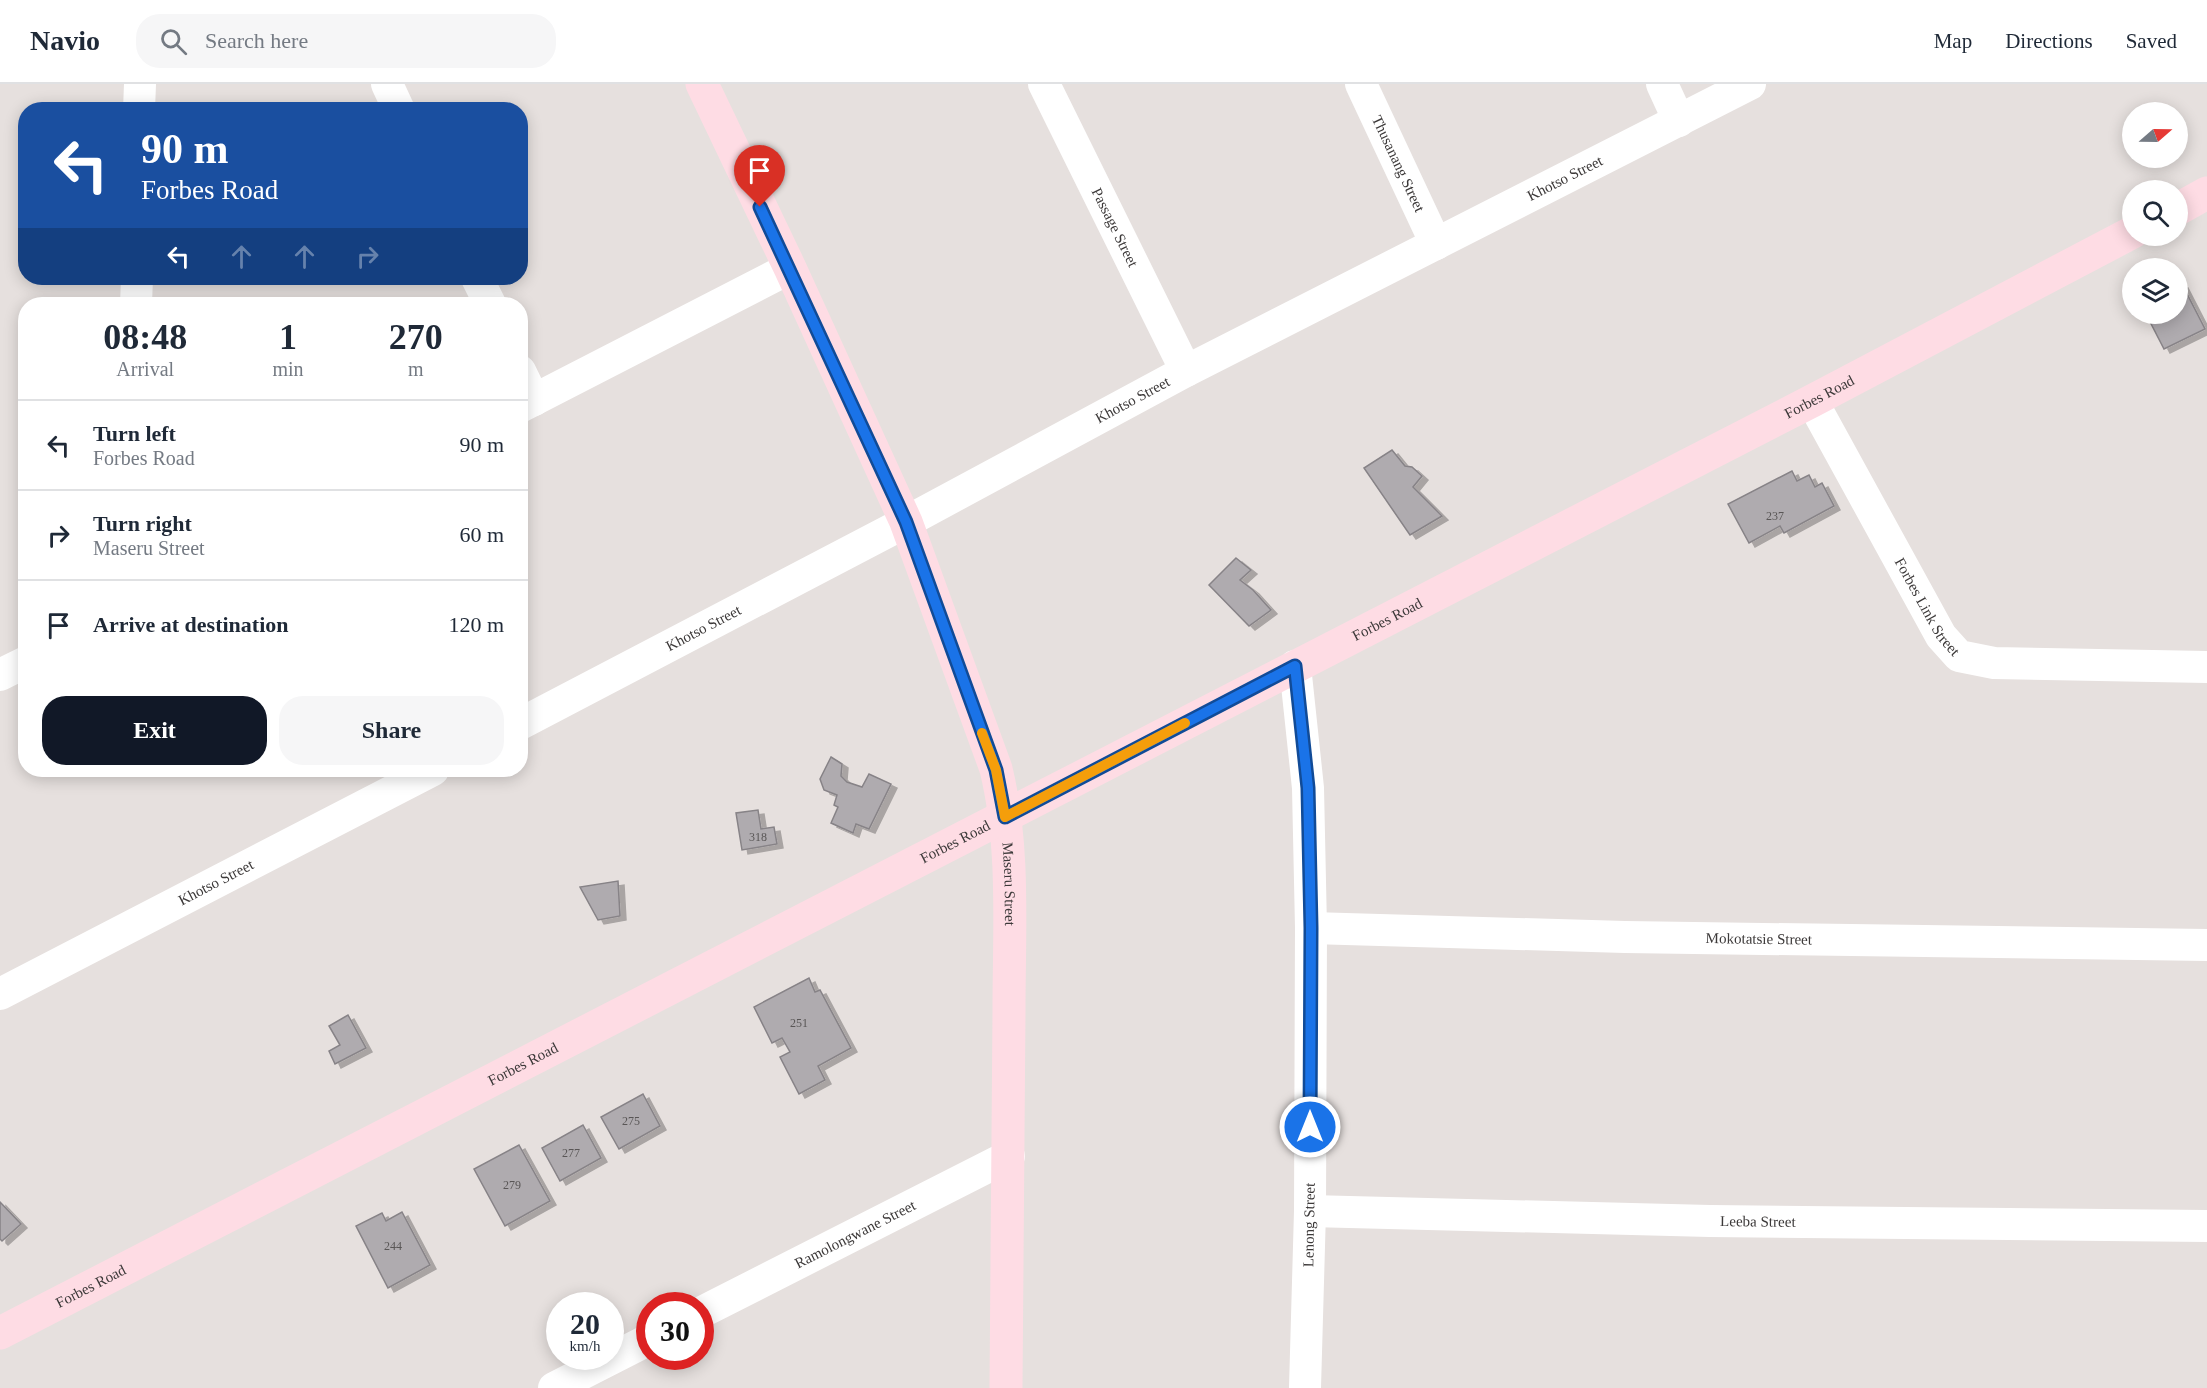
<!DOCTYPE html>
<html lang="en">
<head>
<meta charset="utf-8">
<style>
	body { margin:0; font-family:Georgia,serif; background:#f6f6f7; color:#1f2937; height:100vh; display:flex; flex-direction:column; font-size:22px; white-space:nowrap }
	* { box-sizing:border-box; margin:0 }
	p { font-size:20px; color:#747a83 }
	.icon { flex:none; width:33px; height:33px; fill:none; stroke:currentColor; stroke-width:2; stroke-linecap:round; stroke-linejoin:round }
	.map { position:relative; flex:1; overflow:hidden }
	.panel { position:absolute; left:18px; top:213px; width:510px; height:480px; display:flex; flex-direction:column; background:#fff; border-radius:24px; box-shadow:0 3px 15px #0003 }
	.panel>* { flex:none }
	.guide { position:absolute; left:18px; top:18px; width:510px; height:183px; border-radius:24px; box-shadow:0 3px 15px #0003; background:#1a4fa0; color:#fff; overflow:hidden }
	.needle { width:39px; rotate:70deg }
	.tools { position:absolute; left:2122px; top:18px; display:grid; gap:12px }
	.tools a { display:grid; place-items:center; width:66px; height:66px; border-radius:50%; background:#fff; box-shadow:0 3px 15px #0003; font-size:30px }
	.speed { position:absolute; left:546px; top:1208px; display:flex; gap:12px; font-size:30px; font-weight:700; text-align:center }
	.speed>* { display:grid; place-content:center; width:78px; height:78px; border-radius:50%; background:#fff; box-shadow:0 3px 15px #0003; line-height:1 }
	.speed small { font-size:15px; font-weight:400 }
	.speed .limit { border:9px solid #d22; background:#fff; color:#111 }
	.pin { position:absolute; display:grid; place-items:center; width:51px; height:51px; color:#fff; margin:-62px -26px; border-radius:50% 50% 50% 0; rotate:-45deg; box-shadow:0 0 6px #0007 }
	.pin .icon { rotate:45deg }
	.me { position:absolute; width:66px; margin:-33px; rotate:0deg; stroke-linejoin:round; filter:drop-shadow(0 0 4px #0008) }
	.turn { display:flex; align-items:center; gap:21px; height:126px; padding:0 24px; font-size:27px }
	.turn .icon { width:78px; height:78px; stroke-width:2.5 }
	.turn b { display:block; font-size:42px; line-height:51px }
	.lanes { display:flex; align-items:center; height:57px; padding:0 24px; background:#0003; justify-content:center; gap:30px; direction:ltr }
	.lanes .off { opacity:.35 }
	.eta { display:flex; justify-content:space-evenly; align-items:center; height:102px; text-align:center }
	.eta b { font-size:36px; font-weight:700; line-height:42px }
	.button { display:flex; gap:12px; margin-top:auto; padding:12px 24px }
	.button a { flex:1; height:69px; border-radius:24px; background:#111827; color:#fff; font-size:24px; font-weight:700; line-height:69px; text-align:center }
	.button a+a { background:#f6f6f7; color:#1f2937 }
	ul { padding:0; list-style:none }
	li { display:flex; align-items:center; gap:18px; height:90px; padding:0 24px; border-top:2px solid #e0e1e3 }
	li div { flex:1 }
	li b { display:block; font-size:22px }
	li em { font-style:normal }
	header { display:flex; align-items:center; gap:36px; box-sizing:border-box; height:84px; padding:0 30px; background:#fff; border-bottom:2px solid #e0e1e3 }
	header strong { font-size:28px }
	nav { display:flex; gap:33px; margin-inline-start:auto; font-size:21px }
	.search { width:420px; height:54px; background:#f6f6f7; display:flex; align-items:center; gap:15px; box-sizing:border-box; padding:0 21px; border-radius:24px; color:#747a83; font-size:22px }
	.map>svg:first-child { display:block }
</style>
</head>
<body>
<header>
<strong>Navio</strong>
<div class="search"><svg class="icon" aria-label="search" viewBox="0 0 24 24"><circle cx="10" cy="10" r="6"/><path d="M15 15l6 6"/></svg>Search here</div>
<nav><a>Map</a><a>Directions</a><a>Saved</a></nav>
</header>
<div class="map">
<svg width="2207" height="1304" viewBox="0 0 2207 1304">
	<defs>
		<filter id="shadow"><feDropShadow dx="6" dy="4" stdDeviation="0" flood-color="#0004"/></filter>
	</defs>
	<rect width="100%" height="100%" fill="#e6e0de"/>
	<path fill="#afabaf" stroke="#878387" stroke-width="1.5" filter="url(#shadow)" d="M2182,200L2205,245L2164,265L2146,230H2178V202Z
		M1392,366L1405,382L1412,383L1422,392L1413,403L1442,432L1410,451L1364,384Z
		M1792,387L1797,397L1809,391L1815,403L1822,399L1834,422L1784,449L1780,442L1749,459L1728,420Z
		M1236,474L1251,486L1240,496L1253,506L1271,526L1249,542L1209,501Z
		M831,673L842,680L841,692L847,698L862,703L869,690L891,700L869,745L856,740L853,749L831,739L838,723L834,721L837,711L824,706L820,695Z
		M758,726L761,745L774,743L777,760L742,766L736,729Z
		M618,797L620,832L598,836L580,803Z
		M809,894L815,908L820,906L851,964L818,982L825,996L799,1010L780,973L790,968L782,954L772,959L754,923Z
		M348,931L366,964L335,980L329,967L340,961L329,942Z
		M643,1010L660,1042L619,1065L601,1033Z
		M583,1041L601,1074L560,1097L542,1064Z
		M519,1061L550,1117L505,1142L474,1085Z
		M0,1118L21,1140L2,1157L0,1155Z
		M402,1128L430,1181L388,1204L356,1142L382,1129L386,1137Z"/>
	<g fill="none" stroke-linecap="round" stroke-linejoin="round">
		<g stroke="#fff" stroke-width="32">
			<path d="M387,0L399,26"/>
			<path id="s1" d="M1044,0L1186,287"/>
			<path id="s2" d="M1361,0L1436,160"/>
			<path d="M1662,0L1679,37"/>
			<path d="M139,26L140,0"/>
			<path d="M477,194L490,220"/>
			<path d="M136,220L137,194"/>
			<path d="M520,287L534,316"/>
			<path id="s3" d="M1812,317L1941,552L1959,572L1994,579L2207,583"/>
			<path d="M520,323L790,184"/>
			<path d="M1295,582L1308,704L1311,844L1310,1127L1305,1304"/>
			<path d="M0,591L26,578"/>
			<path id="s4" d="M520,640L906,438L1186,287L1750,0"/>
			<path id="s5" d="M1311,844L1625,853L2207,861"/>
			<path id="s6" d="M0,910L433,686"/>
			<path id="s7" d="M1310,1127L1710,1137L2207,1142"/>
			<path id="s8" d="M700,1229L1009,1072"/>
			<path d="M554,1304L650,1255"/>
		</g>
		<g stroke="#fedce4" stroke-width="33">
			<path id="s9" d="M702,0L790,184L906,438L996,685C1015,763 1009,846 1009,926C1009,1052 1008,1178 1006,1304"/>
			<path d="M2178,125L2207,109"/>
			<path id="s10" d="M0,1249L1812,317L2133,148"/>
		</g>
	</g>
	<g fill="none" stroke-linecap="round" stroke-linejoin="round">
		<g stroke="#114b97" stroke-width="15">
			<path id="route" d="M760,123L906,438L996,686L1005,733L1295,582L1308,704L1311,844L1310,1043"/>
		</g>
		<use href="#route" stroke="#1a73e8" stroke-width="10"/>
		<path stroke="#f59e0b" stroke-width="10" d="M982,649L996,686L1005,733L1185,639"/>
	</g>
	<g text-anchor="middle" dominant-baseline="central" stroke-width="4.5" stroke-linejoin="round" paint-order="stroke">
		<g font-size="12" fill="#595656">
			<text x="1775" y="432">237</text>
			<text x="758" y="753">318</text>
			<text x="799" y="939">251</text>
			<text x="631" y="1037">275</text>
			<text x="571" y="1069">277</text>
			<text x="512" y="1101">279</text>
			<text x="393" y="1162">244</text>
		</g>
		<g font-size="15" fill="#3c3939" stroke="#fff">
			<text stroke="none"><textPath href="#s2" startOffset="88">Thusanang Street</textPath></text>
			<text stroke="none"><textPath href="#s4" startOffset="1179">Khotso Street</textPath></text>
			<text stroke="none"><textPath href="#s1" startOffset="160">Passage Street</textPath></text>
			<text stroke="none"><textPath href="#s10" startOffset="2046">Forbes Road</textPath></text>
			<text stroke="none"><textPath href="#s4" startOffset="693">Khotso Street</textPath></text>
			<text stroke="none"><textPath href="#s3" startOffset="236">Forbes Link Street</textPath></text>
			<text stroke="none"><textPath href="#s10" startOffset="1560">Forbes Road</textPath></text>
			<text stroke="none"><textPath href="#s4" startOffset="207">Khotso Street</textPath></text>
			<text stroke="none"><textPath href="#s10" startOffset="1074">Forbes Road</textPath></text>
			<text stroke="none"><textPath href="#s6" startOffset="243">Khotso Street</textPath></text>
			<text stroke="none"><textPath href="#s9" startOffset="862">Maseru Street</textPath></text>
			<text stroke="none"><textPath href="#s5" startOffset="448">Mokotatsie Street</textPath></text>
			<text stroke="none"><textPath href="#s10" startOffset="588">Forbes Road</textPath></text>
			<text stroke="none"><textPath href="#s7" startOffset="448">Leeba Street</textPath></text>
			<text transform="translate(1309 1141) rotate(-89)">Lenong Street</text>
			<text stroke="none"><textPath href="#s8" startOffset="174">Ramolongwane Street</textPath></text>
			<text stroke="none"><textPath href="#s10" startOffset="102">Forbes Road</textPath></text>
		</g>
	</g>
</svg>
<div class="tools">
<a><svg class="needle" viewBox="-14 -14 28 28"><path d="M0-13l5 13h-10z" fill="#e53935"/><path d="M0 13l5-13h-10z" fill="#747a83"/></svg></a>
<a><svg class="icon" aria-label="search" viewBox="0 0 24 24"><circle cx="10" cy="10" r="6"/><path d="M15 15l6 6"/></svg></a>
<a><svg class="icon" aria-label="layers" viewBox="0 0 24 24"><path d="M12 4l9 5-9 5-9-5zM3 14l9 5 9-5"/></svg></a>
</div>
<div class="speed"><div>20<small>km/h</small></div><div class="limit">30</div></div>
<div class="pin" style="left:760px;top:123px;background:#d93025"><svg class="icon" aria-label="arrive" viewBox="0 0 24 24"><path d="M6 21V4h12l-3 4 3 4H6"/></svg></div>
<svg class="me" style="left:1310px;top:1043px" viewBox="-20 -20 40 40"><circle r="17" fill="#1a73e8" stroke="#fff" stroke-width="3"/><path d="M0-11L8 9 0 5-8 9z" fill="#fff"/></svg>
<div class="guide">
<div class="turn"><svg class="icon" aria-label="left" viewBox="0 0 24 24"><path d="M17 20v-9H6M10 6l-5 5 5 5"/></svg><div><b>90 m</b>Forbes Road</div></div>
<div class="lanes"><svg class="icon" aria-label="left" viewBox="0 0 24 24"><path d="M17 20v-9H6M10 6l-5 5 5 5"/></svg><svg class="icon off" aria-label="ahead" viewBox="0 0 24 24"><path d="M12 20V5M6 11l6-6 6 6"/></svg><svg class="icon off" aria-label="ahead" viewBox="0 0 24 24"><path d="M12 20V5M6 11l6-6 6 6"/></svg><svg class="icon off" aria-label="right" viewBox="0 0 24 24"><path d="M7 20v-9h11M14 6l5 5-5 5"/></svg></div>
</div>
<section class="panel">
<div class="eta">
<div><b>08:48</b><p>Arrival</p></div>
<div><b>1</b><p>min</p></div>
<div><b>270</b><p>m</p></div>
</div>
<ul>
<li><svg class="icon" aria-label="left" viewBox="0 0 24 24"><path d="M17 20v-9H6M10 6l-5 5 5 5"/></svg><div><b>Turn left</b><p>Forbes Road</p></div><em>90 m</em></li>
<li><svg class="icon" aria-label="right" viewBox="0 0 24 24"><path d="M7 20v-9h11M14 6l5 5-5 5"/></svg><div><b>Turn right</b><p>Maseru Street</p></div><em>60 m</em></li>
<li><svg class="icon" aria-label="arrive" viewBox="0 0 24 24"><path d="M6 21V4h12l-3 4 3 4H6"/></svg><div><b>Arrive at destination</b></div><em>120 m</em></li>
</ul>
<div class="button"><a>Exit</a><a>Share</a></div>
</section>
</div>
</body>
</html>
